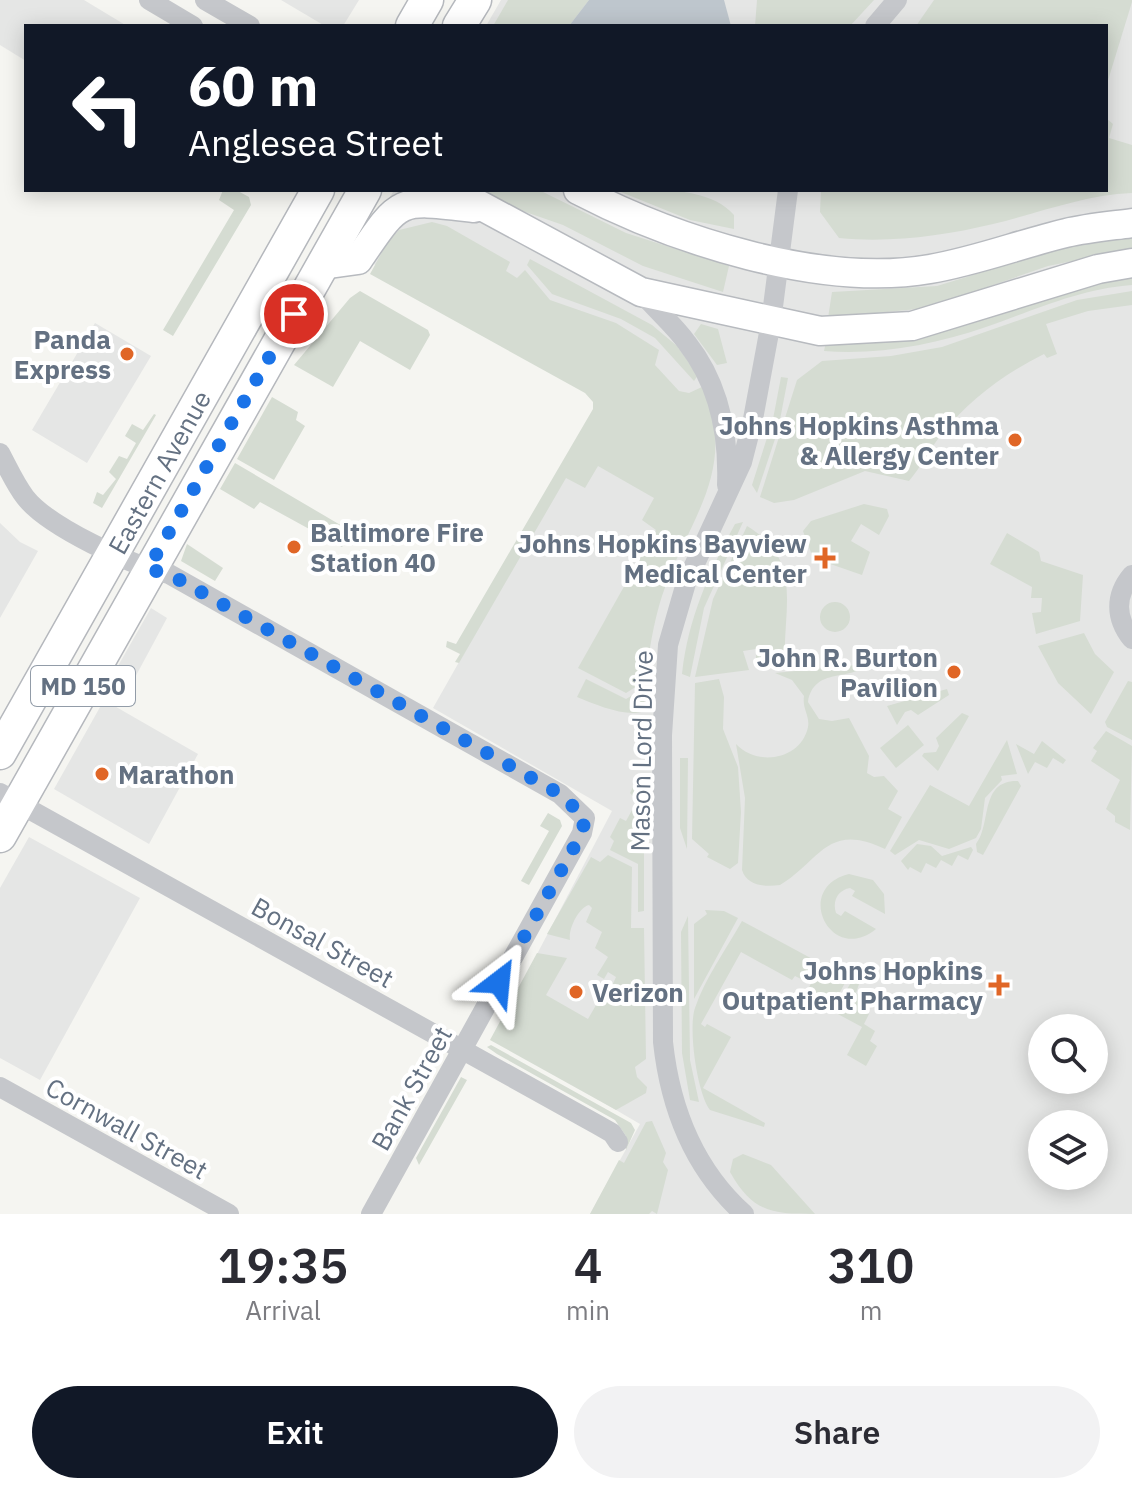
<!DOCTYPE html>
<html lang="en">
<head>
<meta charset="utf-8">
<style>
	body { margin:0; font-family:"IBM Plex Sans",sans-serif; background:#f2f2f3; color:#2b2b33; height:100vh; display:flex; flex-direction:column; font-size:30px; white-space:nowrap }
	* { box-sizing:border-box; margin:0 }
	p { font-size:26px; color:#7c7c81 }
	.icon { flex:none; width:44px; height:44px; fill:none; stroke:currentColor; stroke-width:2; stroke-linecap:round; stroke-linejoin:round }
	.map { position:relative; height:1214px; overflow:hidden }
	.details { display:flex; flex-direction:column; background:#fff; flex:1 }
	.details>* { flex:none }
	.hud { position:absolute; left:24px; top:24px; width:1084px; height:168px; border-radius:0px; box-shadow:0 4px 20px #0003; background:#111827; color:#fff; overflow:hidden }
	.tools { position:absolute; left:1028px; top:1014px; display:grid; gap:16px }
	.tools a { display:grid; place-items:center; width:80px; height:80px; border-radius:50%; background:#fff; box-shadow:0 4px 20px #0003; font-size:40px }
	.pin { position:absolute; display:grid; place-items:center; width:68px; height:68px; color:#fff; margin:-34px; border:4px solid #fff; border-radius:50%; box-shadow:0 2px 8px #0007 }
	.me { position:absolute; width:88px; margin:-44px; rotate:29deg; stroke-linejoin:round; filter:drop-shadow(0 0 6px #0008) }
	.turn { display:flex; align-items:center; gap:28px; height:168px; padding:0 32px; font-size:36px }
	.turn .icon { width:104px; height:104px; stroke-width:2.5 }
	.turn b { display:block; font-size:56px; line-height:68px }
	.eta { display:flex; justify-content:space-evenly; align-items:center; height:136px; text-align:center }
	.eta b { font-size:48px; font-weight:600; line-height:56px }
	.primary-button { display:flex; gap:16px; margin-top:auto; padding:16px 32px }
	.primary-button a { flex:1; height:92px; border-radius:48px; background:#111827; color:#fff; font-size:32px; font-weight:600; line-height:92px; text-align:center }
	.primary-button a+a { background:#f2f2f3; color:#2b2b33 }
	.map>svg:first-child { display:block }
</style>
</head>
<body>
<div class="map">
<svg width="1132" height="1214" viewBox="0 0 1132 1214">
	<rect width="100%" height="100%" fill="#f5f5f1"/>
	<path fill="#e5e6e5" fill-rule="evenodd" d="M0,0H84L127,26H26V61L0,45Z
		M281,0H359L343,26H325Z
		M501,0H1132V1214H590L640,1124L493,1038L612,811L433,708L608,399L358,255L394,190H1106V26H486ZM1042,1028H1094V1080H1042ZM1042,1124H1094V1176H1042Z
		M95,323L151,356L87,463L32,430Z
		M0,523L20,542L38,551L0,618Z
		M151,608L167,618L132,683L114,673Z
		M104,700L198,754L149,844L54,789Z
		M29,837L140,898L40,1080L0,1058V888Z"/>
	<path fill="#d5dcd2" d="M508,0H589L569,26H493Z
		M757,0H874L850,26H755Z
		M934,0H1132V2L1106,87V26H916Z
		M1106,118L1113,124L1109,138L1132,145V193C1084,195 1039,213 993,224C943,236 890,243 839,238L820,212L821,190H1106Z
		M223,190H236L249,197L251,205L173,336L163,330L234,210L219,200Z
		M482,190H539L626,233L729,266L723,292L643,266L563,225L514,208Z
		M616,190C652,190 708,185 734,215V229L690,220Z
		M432,222L447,226L510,262L506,271L517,278L525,270L550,300L616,323L659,350L655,365L679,391L689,393L704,386C738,474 688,518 662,596C653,624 649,653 645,681L626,693L578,668L656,530L642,520L654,498L598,466L585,488L566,478L459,663L455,662L460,654L446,647L447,641L456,644L593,409V402L585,393L370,274L387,243L399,230Z
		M1132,235V249L1048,266L927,308L828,318L832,292L937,286L1084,241Z
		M530,259L652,325L677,346L698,375L694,381L655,338L621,319L552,294L527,265Z
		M1132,274V285C1079,289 1035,310 986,327C934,345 879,355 824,351L826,342L991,314Z
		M360,291L428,330L430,335L410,370L360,341L333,387L294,365L350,298Z
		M1132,291V305L1088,311L1046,324L1057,354L1047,358L1044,354C1004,374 969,400 941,435C929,450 921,467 909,481L865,471L794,500L774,503L760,497L797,380L822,361L891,356L942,347L1077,300Z
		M701,324L718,329L727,363L717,365L694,334Z
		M781,377L788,378L778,430L757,493L752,485L773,419Z
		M272,397L298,412L296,420L305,426L274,480L237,459Z
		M154,414L156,415L102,508L93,503L97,492L103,495L116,479L109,472L119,456L127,459L136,443L125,436L132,424L143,430Z
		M235,463L337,523L353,532L342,547L260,502L254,509L220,489Z
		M864,504L887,509L889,516L879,535L861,524L851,541L870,552L862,575L813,558L803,531L811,521Z
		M743,522L704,608L690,677L682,674C688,619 709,572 735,524Z
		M747,526C805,561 782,609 785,665L756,669V649L743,651L749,670L695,677L713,599Z
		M1007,533L1039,552L1041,561L1083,575L1080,621L1036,634L1032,613L1041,612L1042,598H1031L1032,587L990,564Z
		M187,544L223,568L215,581L181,561Z
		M820 617a15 15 0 1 1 30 0a15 15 0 1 1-30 0Z
		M1084,633L1095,654L1114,672L1091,714L1058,683L1038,646Z
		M867,664C852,682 814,666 808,702L819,719L832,721L849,718L869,756L867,773L874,777L884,776L898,791L888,809L902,817L885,849C827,821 820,861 780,885C765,887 747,886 742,870L745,798L736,744C757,767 801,760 808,727C810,715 802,709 804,696L792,680L775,673Z
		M586,679L626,699L645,688L644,711C628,718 596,705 577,697Z
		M719,679L724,697L723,729L738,767L741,812L738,863L730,869L707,857L709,854L692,839L695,683Z
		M1128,681L1132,682V740L1107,727L1105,722Z
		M947,689L949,695L918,715L911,710L905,712L897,725L887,706Z
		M962,713L969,716L938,771L922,756L924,753L936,752L939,746L936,738Z
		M908,725L924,745L896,768L880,748Z
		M1106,731L1132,746L1130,830L1115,822V816L1106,809L1120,780L1091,761L1097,751L1093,748Z
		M1007,740L1017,774L1001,776L1002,780L985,798L981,829L976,838L949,849L919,840L895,855L890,851L930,785L969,806Z
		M1042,741L1066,760L1063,764L1053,758L1047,768L1035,762L1028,774L1016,744L1034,754Z
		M680,758H688L687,849L680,828Z
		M1018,781L1021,786L983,855L977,852L976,844C992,824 979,780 1018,781Z
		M644,786V911L638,912V864L610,850L614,841L610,837L620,818L626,821L637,801L630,793L633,787Z
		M548,813L560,820L562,826L529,885L521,881L549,831L540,826Z
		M917,844L931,846L942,856L971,847L973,850L968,860L958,855L952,866L941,860L936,868L926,863L921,873L910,867L908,870L901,861Z
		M608,855L632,867L631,928H644L646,1059L635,1067L637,1077L647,1087L646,1093L616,1110L490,1040L537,953L567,958L546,995L588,1019L607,986L611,988L616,977L608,972L604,979L597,975L608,957L595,948L602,932L586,922L592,908L589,905C579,907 568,929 570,940L547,934L591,857L600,862Z
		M849,874L873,880L884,894L885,914L852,896L855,891L850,888C838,890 832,901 836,913L841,916L845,911L876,929C831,966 792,888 849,874Z
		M705,910L724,911L738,918L694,999V924L707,914Z
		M688,916L690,1060L699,1102L690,1100L682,1053L681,932Z
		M742,921L818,962L807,982L795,976L792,980L741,952L701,1024L705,1027L707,1024L731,1037L703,1088L765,1123L764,1127L710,1110C697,1093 688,1028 695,1008C705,978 727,948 742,921Z
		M822,964L851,972L834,1003L808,989Z
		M854,977L860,981L856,993L865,998L859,1008L869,1014L864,1024L875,1031L870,1041L877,1046L866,1066L847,1055L862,1027L834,1012Z
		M491,1045L631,1123L635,1130L626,1150V1136L615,1120L497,1054L487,1047Z
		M461,1077L467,1080L419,1165L416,1158Z
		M652,1121L666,1153L663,1162L668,1170L657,1214L652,1211L649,1214H590L619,1160L624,1163L646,1122Z
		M743,1154L771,1165L815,1214C773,1214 753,1213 730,1172L733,1159Z"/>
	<path fill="#bec6cd" d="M589,0H724L731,26H569Z"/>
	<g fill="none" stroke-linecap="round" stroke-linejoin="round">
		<g stroke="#b7babf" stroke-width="31">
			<path id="secondary" d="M452,190L641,292L820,331L912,326L1098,269L1132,263
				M578,190C674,240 821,288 930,269C977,261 1020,244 1066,233C1087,228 1110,226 1132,223
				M322,265L358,260C401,197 397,199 474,208"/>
		</g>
		<g stroke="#b5b8bd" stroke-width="35">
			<path id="primary" d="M412,26L427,0
				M459,26L475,0
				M0,753L318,190
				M0,836L365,190"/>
		</g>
		<path stroke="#c5c7cb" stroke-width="20" d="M149,0L193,26
			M205,0L250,26
			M875,26L897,0
			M641,292C655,309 674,325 687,343C719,384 729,434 727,485
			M0,453C8,468 15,484 25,497C48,527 133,566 169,574L560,794L585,818L582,833L371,1214
			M1132,575C1115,595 1115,618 1132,639
			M0,793L598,1125L612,1133L618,1142
			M0,1087L229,1214
			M744,1214C694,1169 670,1107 663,1042L662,735L668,645L686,583L742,462L753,419L771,322L788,190"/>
		<use href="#secondary" stroke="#fff" stroke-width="28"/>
		<use href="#primary" stroke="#fff" stroke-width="32"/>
	</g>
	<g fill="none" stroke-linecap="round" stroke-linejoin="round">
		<path stroke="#1a73e8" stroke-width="14" stroke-dasharray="0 25.2" d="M294,314L148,569L169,574L560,794L585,818L582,833L499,982"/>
	</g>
	<g fill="#e06626" stroke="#fff" stroke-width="3">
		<circle cx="127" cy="354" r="8"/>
		<circle cx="1015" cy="440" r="8"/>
		<circle cx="294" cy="547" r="8"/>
		<path d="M821 546h8v8h8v8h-8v8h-8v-8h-8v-8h8z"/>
		<circle cx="954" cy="672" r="8"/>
		<circle cx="102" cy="774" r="8"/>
		<path d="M995 973h8v8h8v8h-8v8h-8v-8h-8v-8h8z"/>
		<circle cx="576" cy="992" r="8"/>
	</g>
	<g text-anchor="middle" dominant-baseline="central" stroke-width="8" stroke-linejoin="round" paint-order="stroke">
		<rect fill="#fff" stroke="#929ca8" stroke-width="2" x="31" y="666" width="104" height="40" rx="6"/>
		<g font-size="24" font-weight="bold" fill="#647182">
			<text x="83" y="686">MD 150</text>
		</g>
		<g font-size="26" font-weight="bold" fill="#647182" stroke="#fff" text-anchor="end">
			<text x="111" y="339">Panda<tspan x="111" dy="30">Express</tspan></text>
			<text x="999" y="425">Johns Hopkins Asthma<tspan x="999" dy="30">&amp; Allergy Center</tspan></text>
			<text x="310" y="532" text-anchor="start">Baltimore Fire<tspan x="310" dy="30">Station 40</tspan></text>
			<text x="807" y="543">Johns Hopkins Bayview<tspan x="807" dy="30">Medical Center</tspan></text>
			<text x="938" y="657">John R. Burton<tspan x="938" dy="30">Pavilion</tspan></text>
			<text x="118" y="774" text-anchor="start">Marathon</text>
			<text x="983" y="970">Johns Hopkins<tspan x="983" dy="30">Outpatient Pharmacy</tspan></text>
			<text x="592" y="992" text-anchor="start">Verizon</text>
		</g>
		<g font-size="26" fill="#647182" stroke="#fff">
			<text transform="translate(159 472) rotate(-61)">Eastern Avenue</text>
			<text transform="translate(641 751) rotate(-89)">Mason Lord Drive</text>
			<text transform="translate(323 942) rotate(29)">Bonsal Street</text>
			<text transform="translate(411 1088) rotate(-61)">Bank Street</text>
			<text transform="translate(127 1128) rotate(29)">Cornwall Street</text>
		</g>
	</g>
</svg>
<div class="tools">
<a><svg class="icon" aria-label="search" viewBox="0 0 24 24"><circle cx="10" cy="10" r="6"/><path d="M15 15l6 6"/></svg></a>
<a><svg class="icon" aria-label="layers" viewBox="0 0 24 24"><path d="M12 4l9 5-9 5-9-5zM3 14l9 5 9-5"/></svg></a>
</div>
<div class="pin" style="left:294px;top:314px;background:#d93025"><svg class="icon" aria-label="arrive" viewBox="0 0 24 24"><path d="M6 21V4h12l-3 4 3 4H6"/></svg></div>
<svg class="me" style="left:499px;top:982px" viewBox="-20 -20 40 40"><path d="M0-17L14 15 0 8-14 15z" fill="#1a73e8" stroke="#fff" stroke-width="4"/></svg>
<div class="hud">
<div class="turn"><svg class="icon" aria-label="left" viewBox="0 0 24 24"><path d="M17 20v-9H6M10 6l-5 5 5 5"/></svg><div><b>60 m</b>Anglesea Street</div></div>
</div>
</div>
<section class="details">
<div class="eta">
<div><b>19:35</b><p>Arrival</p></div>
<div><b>4</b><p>min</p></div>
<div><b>310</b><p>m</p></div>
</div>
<div class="primary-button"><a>Exit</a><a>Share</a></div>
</section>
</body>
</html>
